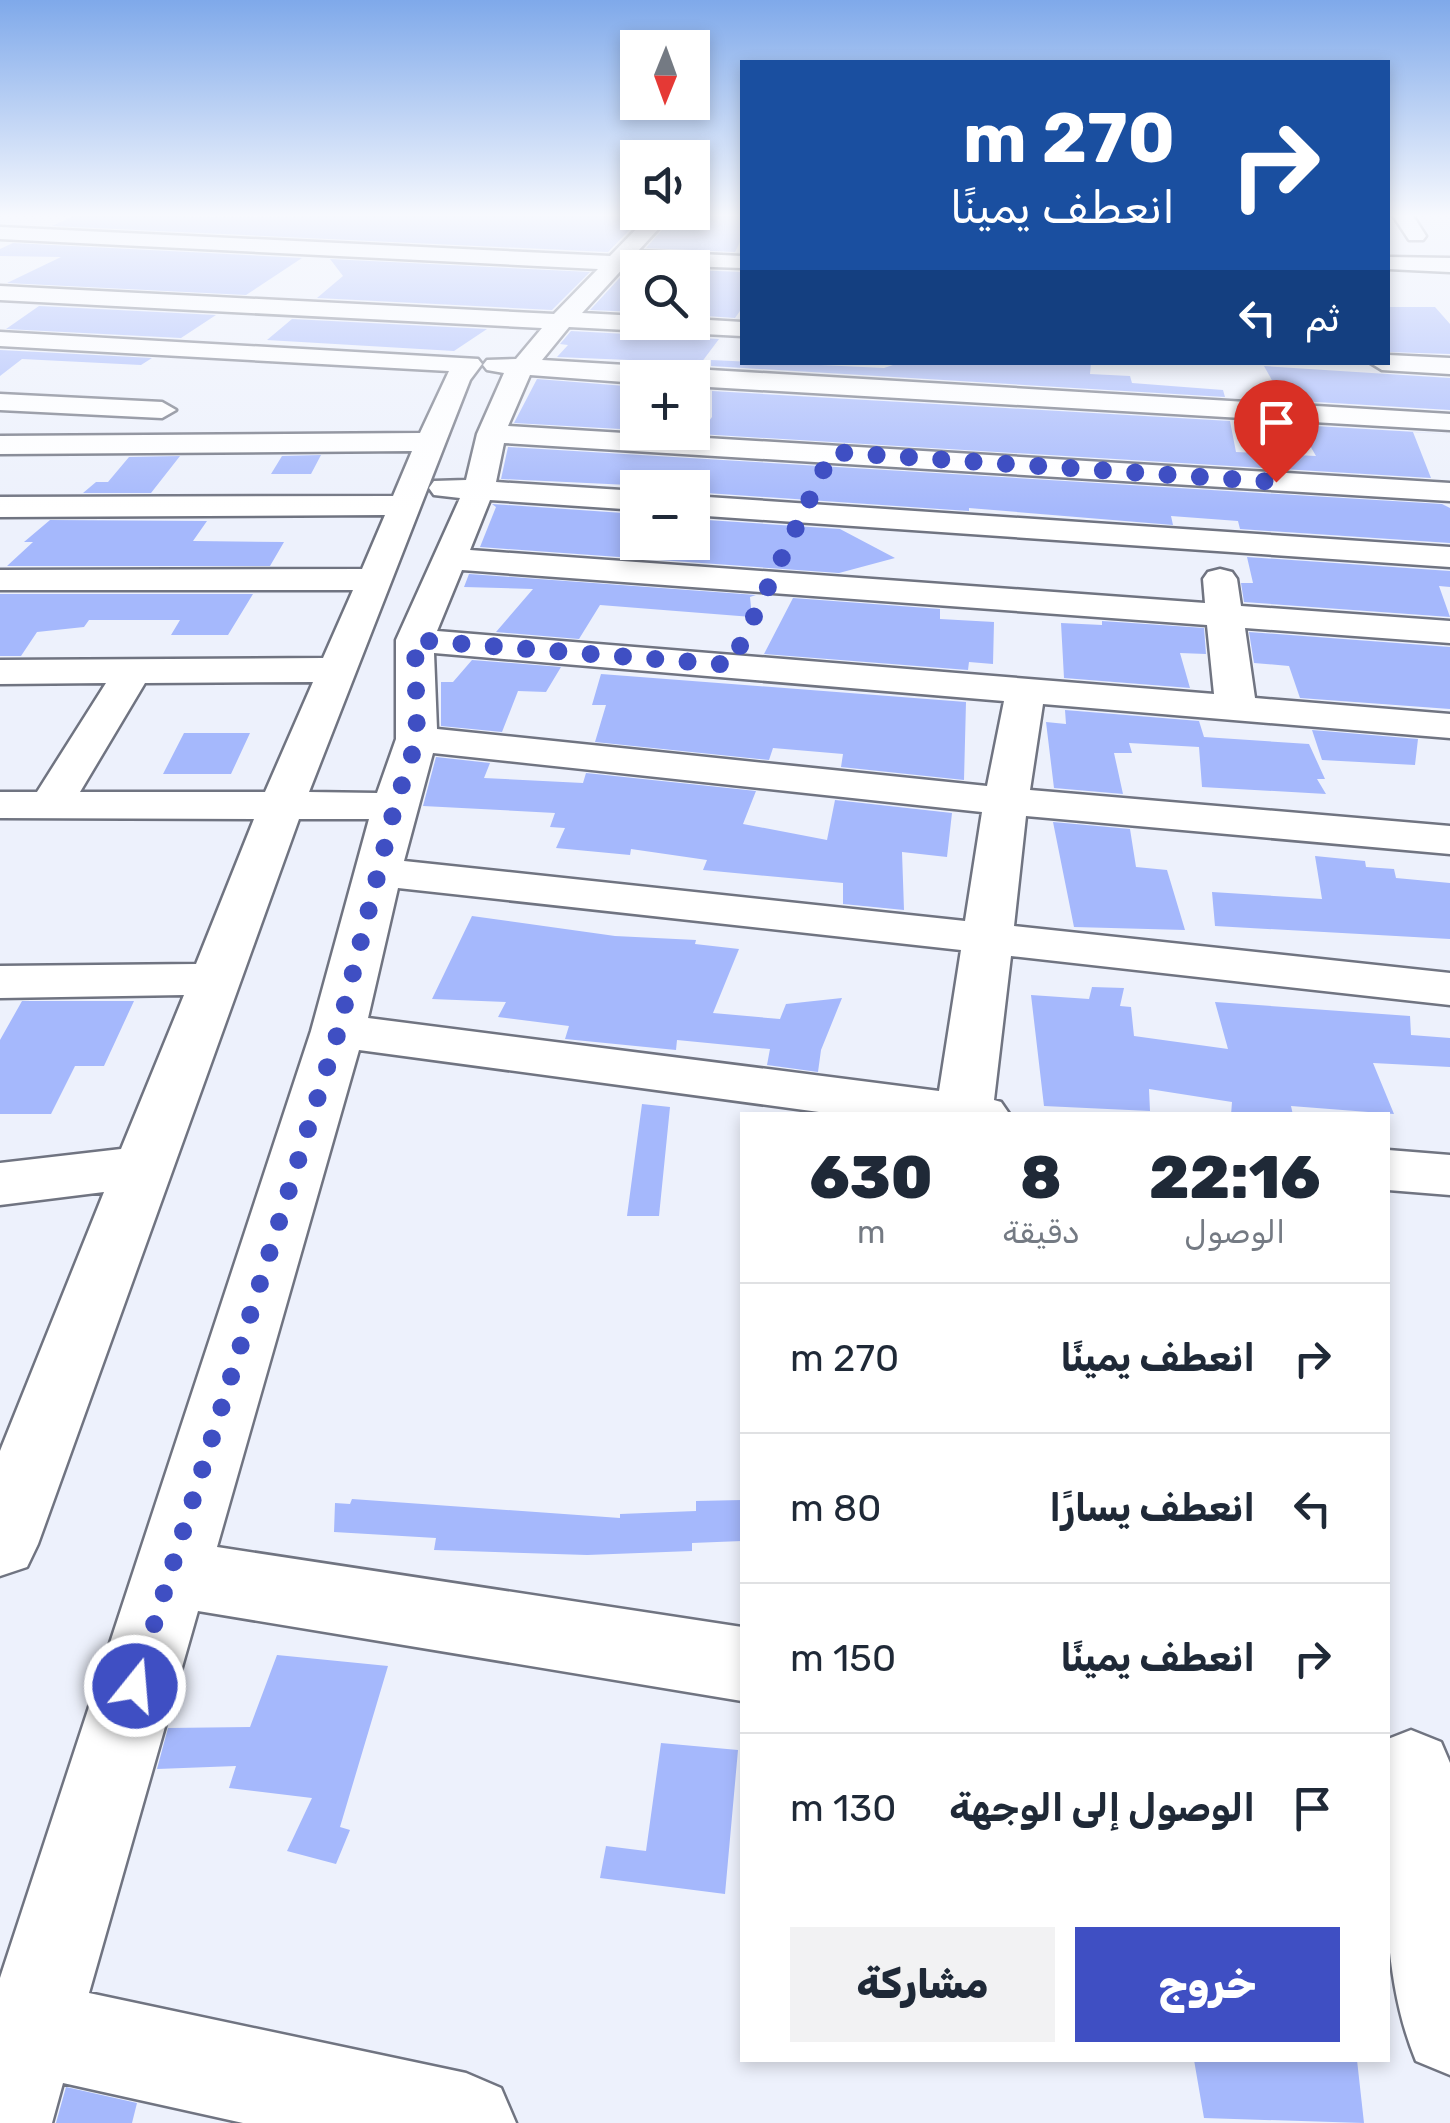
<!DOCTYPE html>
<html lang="ar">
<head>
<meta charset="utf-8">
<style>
	body { margin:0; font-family:Rubik,"Noto Naskh Arabic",sans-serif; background:#f2f2f3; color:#1f2937; direction:rtl; height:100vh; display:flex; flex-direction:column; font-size:38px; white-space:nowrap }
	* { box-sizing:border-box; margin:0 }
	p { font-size:32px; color:#747a83 }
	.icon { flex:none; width:55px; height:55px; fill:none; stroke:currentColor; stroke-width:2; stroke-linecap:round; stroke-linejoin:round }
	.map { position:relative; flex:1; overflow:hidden; direction:ltr }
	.details { position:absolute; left:740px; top:1112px; width:650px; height:950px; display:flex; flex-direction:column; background:#fff; border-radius:0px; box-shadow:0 5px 15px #0003; direction:rtl }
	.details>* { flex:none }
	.guide { position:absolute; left:740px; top:60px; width:650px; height:305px; border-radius:0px; box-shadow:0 5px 15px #0003; direction:rtl; background:#1a4fa0; color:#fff; overflow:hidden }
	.needle { width:65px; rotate:181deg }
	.tools { position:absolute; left:620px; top:30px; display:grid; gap:20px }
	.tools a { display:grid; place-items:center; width:90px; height:90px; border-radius:0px; background:#fff; box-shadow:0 5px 15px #0003; font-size:50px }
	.pin { position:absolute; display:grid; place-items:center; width:85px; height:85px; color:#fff; margin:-102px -42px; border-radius:50% 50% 50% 0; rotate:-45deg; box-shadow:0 0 10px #0007 }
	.pin .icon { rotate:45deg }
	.me { position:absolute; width:110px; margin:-55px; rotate:17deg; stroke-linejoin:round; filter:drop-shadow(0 0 8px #0008) }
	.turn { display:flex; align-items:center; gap:35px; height:210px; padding:0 50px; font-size:45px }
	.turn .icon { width:130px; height:130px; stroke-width:2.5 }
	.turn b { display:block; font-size:70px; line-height:85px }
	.then { display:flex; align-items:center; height:95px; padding:0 50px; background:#0003; gap:20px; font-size:38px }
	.eta { display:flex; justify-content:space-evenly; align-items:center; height:170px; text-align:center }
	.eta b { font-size:60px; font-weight:800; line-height:70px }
	.button { display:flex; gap:20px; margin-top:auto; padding:20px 50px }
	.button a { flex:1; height:115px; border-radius:0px; background:#3f4fc3; color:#fff; font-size:40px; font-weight:800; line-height:115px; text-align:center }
	.button a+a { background:#f2f2f3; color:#1f2937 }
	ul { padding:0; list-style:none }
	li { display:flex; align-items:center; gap:30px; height:150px; padding:0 50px; border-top:2px solid #e0e1e3 }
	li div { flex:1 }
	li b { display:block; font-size:38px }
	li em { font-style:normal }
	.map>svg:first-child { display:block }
</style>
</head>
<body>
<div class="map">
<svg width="1450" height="2123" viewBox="0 0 1450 2123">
	<rect width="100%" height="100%" fill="#edf1fc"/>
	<path fill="#a5b8fc" d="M78,214L210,217L645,214L608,252L52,226Z
		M676,214H742L740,242L735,252L646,248Z
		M13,243L302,258L246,295L7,283L61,257L0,256V249Z
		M330,259L590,272L552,310L317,298L343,276Z
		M629,268H638V312L590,310Z
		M692,270L742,272V308L735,318L692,315Z
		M39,306L216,315L181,338L6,329Z
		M1388,307H1435L1450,324V354L1388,352Z
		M292,319L487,329L454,351L267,340Z
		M571,331L719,339L701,363L557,357L568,345L560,344Z
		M0,350L152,358L141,365L22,359L0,376Z
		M711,360L884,368L902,362L1091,363L1090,374L1130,376L1132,383L1223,390L1225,397L711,366Z
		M1264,366L1450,378V410L1283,400Z
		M537,379L638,387V430L514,423Z
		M712,391L1230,421L1236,452L1316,456L1298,425L1450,434L1413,432L1431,478L699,434L712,417Z
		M508,447L1442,504L1450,508V543L1240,529L1238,521L1171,516L1173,525L969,508V511L692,492V488L501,479Z
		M321,455L311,474H271L282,456Z
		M180,456L151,493H83L96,482H108L129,457Z
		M492,504L638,514V542H692V519L840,529L895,558L839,573L480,547L496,507Z
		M50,520L207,521L193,541L284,542L270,566H7L33,542H24Z
		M1247,557L1450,571V587L1439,586L1450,617L1244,602L1241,583H1253Z
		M469,574L756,595L750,597L752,617L600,605L579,639L496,632L533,589L464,587Z
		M0,594H253L228,635H171L180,620H89L84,627L37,632L21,656H0Z
		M793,598L940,609V619L994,622L993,664L969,662L968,670L764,654Z
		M1102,621L1204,628L1206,654L1180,653L1190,688L1064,678L1061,623L1102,625Z
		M1249,632L1450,647V709L1300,698L1289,666L1254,663Z
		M472,660L561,667L546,692L518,691L502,732L441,726V682H453Z
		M601,674L966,702L964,780L841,767L843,754L773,748L769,760L595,742L606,705H592Z
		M1065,710L1199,721L1204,737L1309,744L1325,779H1317L1326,794L1202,787L1199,747L1129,743L1132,753H1114L1123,794L1054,788L1046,722L1066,724Z
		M1312,730L1418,739L1415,765L1322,760Z
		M184,733H250L231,774H163Z
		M436,757L490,763L484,778L583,783L586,773L756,791L743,824L827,840L835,800L952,813L947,857L902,852L904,910L843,904V883L703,870L707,860L631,849L630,855L556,848L565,828L550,827L555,813L423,806Z
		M1053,822L1130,829L1136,867L1167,870L1185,930L1074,927Z
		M1315,856L1365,861L1366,867L1394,869L1396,878L1450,883V939L1215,926L1212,892L1322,899Z
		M472,916L615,936L696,940L695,944L739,949L713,1013L780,1019L786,1004L842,998L821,1050L818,1072L767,1065L770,1049L677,1040L676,1050L565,1039L569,1026L498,1017L506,1002L432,999Z
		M1092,987L1124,988L1120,1006L1131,1007L1134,1036L1228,1049L1215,1002L1410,1016L1411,1035L1450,1038V1067L1373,1063L1394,1114L1291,1106L1293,1115H1231L1232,1102L1149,1089L1150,1111L1044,1106L1031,995L1089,999Z
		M22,1001H134L104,1066H75L51,1114H0V1040Z
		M642,1104L670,1107L659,1216H627Z
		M352,1499L620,1518V1514L696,1511V1501L742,1500V1541L692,1543V1551L587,1555L434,1550L436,1538L334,1532L335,1503L350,1504Z
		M277,1655L388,1666L340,1827L350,1830L336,1864L287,1851L312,1798L229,1788L236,1766L157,1769L168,1728L250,1727Z
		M661,1743L738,1750L725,1894L600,1878L606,1846L646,1851Z
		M1194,2060H1357L1364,2123L1204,2118Z
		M66,2087L137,2103L132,2123H56Z"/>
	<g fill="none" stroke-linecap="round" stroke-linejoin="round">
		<g stroke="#707481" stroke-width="5">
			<path id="minor" d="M651,214H672L638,251L742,256V268L627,264L582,313L638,316V322H692V319L742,322V336L569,327L542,360L1450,414V430L692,386V378H638V383L530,375L508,426L1450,483V501L504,443L496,482L638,491V510L490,500L470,550L1205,603L1203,579L1208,572L1220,569L1232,572L1237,579L1241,606L1450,621V643L1245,628L1255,698L1450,714V738L1043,704L1030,790L1450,826V854L1026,816L1014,926L1450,973V1005L1011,956L994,1100L1001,1102L1010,1115H841L359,1050L217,1547L742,1627V1701L198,1611L89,1993L466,2073L501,2088L516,2123H243L63,2083L52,2123H0V1978L311,1031L369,819H299L38,1544L27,1567L0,1576V1451L104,1192L0,1205V1163L121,1149L184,995L0,998V966L196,964L254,819L0,818V792H37L106,683L0,684V660L323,658L353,590H0V570L362,569L385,515L0,517V497L393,496L412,451L0,454V436L420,433L449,371L0,346V332L478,359L482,364L470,380L309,792L377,793L396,739V640L460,498L434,495L429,488L434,481L466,480L477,434L504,373L487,370L483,365L487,360L516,359L542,328L0,300V286L554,314L598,269L0,239V227L610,256ZM462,570L1207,625L1214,694L437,631ZM434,653L1004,701L987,786L437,729ZM313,682L265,792H80L145,683ZM433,753L982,812L965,921L404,861ZM398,888L961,950L939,1091L368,1018Z
				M1392,214H1412L1426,236L1423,240H1409Z
				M1388,257L1450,258V272L1388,269Z
				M1388,355L1450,358V374L1382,370L1369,362H1388Z
				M0,394L162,402L176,410L162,418L0,410Z
				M692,496L1450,547V567L692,515Z
				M1388,1150L1450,1155V1195L1388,1190Z
				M1411,1730L1441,1742L1450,1763V2075L1416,2061C1375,1962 1388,1844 1388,1739Z"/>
		</g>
		<use href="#minor" fill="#fff" fill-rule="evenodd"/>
	</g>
	<linearGradient id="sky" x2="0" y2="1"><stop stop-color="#7fa9ea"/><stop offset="0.42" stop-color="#f7f9fe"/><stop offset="1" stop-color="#f7f9fe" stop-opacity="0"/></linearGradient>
	<rect width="1450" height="512" fill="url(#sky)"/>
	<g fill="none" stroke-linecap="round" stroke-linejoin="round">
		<path stroke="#3f4fc3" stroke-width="18" stroke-dasharray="0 32.4" d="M135,1686L338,1032L395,806L417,739L415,640L731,665L832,452L1276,482"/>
	</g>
</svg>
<div class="tools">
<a><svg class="needle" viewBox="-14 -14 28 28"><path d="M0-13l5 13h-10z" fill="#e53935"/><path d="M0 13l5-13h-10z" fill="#747a83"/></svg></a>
<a><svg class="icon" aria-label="sound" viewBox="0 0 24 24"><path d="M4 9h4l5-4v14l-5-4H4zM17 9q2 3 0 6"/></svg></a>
<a><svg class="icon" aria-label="search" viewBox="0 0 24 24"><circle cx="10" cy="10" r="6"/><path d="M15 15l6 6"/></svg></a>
<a>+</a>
<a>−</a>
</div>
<div class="pin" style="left:1276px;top:482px;background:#d93025"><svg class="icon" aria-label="arrive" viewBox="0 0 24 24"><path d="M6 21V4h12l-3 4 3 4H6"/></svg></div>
<svg class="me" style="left:135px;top:1686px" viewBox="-20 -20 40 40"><circle r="17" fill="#3f4fc3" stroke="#fff" stroke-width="3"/><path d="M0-11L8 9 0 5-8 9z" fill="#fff"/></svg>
<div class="guide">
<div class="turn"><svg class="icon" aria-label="right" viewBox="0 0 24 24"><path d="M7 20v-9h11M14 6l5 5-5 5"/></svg><div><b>270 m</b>انعطف يمينًا</div></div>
<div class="then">ثم<svg class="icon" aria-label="left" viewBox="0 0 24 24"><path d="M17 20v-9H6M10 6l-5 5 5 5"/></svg></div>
</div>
<section class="details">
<div class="eta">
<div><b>22:16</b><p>الوصول</p></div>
<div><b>8</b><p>دقيقة</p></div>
<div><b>630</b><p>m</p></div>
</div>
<ul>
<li><svg class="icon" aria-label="right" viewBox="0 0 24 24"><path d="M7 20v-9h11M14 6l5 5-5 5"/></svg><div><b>انعطف يمينًا</b></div><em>270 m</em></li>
<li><svg class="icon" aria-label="left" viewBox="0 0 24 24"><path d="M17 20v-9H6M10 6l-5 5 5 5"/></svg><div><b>انعطف يسارًا</b></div><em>80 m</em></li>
<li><svg class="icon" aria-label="right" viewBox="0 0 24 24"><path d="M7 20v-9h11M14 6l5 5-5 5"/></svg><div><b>انعطف يمينًا</b></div><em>150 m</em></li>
<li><svg class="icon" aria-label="arrive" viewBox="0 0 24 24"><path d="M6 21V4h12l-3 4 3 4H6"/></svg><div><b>الوصول إلى الوجهة</b></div><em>130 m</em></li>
</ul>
<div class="button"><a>خروج</a><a>مشاركة</a></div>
</section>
</div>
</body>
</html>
